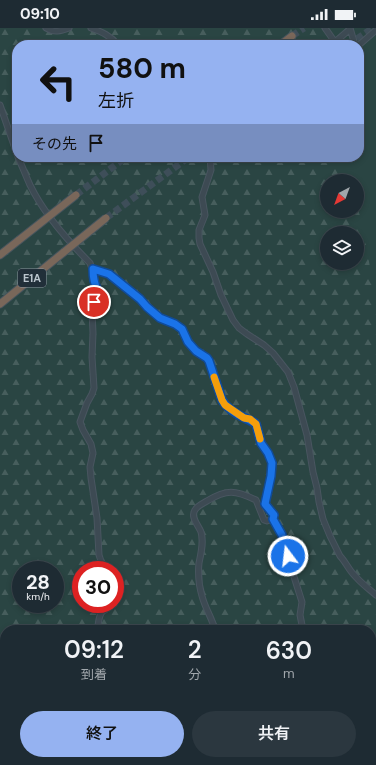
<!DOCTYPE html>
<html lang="ja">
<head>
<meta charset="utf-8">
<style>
	body { margin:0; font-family:"DM Sans","Noto Sans JP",sans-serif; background:#2b373f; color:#f1f3f6; height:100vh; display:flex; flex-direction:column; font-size:15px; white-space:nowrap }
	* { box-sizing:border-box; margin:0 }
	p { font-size:13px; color:#a1a7ac }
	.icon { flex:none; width:22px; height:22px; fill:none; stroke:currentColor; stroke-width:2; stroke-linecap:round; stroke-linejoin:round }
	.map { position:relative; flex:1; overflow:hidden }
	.details { position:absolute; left:0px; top:597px; width:376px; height:140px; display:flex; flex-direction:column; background:#1e2b33; border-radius:16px 16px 0 0; box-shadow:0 2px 6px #0003,0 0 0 1px #3c474e }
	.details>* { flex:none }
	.banner { position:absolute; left:12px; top:12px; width:352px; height:122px; border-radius:16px; box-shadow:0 2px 6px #0003,0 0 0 1px #3c474e; background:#95b2f1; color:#111; overflow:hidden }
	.needle { width:26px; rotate:221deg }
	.fabs { position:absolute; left:320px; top:146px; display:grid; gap:8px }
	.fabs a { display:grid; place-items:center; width:44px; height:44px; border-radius:50%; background:#1e2b33; box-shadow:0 2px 6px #0003,0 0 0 1px #3c474e; font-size:20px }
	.speed { position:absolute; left:12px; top:533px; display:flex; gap:8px; font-size:20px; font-weight:700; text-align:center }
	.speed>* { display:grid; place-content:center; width:52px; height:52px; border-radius:50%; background:#1e2b33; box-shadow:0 2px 6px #0003,0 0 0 1px #3c474e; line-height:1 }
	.speed small { font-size:10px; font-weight:400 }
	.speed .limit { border:6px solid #d22; background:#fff; color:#111 }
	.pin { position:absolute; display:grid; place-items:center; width:34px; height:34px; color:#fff; margin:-17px; border:2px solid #fff; border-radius:50%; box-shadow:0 1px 4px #0007 }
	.me { position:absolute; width:44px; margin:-22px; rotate:345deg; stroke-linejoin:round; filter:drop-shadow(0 0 3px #0008) }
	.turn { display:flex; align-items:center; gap:14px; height:84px; padding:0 20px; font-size:18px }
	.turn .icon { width:52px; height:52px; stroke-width:2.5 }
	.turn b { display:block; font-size:28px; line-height:34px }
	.then { display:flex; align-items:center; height:38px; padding:0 20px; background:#0003; gap:8px; font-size:15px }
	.eta { display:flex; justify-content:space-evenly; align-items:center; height:68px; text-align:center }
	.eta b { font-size:24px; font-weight:600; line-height:28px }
	.action { display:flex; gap:8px; margin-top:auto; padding:8px 20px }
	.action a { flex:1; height:46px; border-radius:24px; background:#95b2f1; color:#111; font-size:16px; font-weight:600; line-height:46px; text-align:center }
	.action a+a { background:#2b373f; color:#f1f3f6 }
	.status { display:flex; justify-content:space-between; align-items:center; height:28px; padding:0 20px; background:#1e2b33; direction:ltr }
	.status svg { height:11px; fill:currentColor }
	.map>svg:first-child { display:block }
</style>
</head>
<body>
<div class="status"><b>09:10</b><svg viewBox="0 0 49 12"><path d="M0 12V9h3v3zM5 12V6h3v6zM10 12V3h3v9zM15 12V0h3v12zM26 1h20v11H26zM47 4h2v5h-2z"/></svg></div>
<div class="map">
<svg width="376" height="737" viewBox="0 0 376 737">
	<defs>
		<pattern id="forest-firs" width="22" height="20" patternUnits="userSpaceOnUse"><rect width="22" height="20" fill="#2a4543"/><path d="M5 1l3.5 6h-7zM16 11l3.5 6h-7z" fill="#475e5d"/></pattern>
	</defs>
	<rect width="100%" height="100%" fill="#283944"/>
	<path fill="#2a4543" d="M292,0H376V312L357,235V153H338L332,129H359V17H299Z"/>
	<path fill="url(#forest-firs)" fill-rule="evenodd" d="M0,0H316L327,17H17V129H333L350,148L352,153H327V183H357V175C365,211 372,245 376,281V737H0ZM327,205H357V235H327ZM21,542H55V576H21ZM81,542H115V576H81ZM5,602H371V732H5Z"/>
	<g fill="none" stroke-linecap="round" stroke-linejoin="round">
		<path stroke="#3e4e59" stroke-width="7" stroke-dasharray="7 3.5" stroke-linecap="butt" d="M292,8L304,0
			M348,17L373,0
			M76,167L126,129
			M106,190L189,129"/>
		<g stroke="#495660" stroke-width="7">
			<path id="minor" d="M46,0C54,5 61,3 69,0
				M91,0C102,4 111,8 118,17
				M325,0L337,17
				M350,0L355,17
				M335,14L350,1
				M359,17L376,2
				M0,77L17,126
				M18,129C22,138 26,148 30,157C44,186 68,213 90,235C93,242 92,242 93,249C93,254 95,258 97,263L94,274L92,284L93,305L92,329L94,360L92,366L87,375L80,394L83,402L91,416L93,425L90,439L91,450L97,490L99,527L104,542
				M210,129L211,142L202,169L205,187L199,202V210L200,216L213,244L221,267L233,292L239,300L247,306L264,317L273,325L288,344L294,359L307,407L313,444L317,460L319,474L323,491L330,508L340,528C346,534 349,543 356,549C362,556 369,561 376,567
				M93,241L109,246L140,271L160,290L175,296L182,301L188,314L196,323L207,330L209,333L222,372C226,379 237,387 245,390C249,392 252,393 256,396L261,415L268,425L272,435L271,448L265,476L273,487V491L282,507L284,517L302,574L300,587L303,602
				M97,602C99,596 98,587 103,583C106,581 111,579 114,576
				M215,602C212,590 205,580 202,568C199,558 198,545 199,535C201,525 204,514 201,504C199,498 190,489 195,482C197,478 204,475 207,473C227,461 235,462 256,472L264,492L267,493L273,491
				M187,732L190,737
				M209,732L210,737"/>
		</g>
		<g stroke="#47555e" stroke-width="9">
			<path id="highway" d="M280,17L292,8
				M0,227L19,212
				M0,276L64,224"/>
		</g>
		<use href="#minor" stroke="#3d4a53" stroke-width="5"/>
		<use href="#highway" stroke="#79675a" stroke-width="7"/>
		<g stroke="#47555e" stroke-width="9" stroke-linecap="butt">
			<path id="highway-bridge" d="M19,212L76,167
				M64,224L106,190"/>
		</g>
		<use href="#highway-bridge" stroke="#79675a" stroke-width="7"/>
	</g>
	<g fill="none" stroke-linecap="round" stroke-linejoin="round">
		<g stroke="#114b97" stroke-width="10">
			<path id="route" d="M94,274L98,263C94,256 93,249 93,241L109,246L140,271L147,279L160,290L175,296L182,301L188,314L196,323L207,330L209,333L222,372C226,379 237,387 245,390C249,392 252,393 256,396L261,415L268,425L272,435L271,448L265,476L274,487L273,491L282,507L288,528"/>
		</g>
		<use href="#route" stroke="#1a73e8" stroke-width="7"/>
		<path stroke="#f59e0b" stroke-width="7" d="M214,349L222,372L225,377L244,390L250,391L256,396L260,411"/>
	</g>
	<g text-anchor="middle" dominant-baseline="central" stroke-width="4" stroke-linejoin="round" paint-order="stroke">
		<rect fill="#212f39" stroke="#8c98a1" stroke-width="1" x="18" y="241" width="28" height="18" rx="3"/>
		<g font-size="11" font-weight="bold" fill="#bac5cd">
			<text x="32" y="250">E1A</text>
		</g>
	</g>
</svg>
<div class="fabs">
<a><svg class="needle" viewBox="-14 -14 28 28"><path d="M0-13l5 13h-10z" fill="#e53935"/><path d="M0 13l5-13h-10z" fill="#a1a7ac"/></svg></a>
<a><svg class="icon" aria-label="layers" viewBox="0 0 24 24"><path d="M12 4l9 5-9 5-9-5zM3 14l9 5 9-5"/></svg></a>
</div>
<div class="speed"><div>28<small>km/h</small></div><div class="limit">30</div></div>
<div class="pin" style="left:94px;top:274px;background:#d93025"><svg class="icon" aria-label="arrive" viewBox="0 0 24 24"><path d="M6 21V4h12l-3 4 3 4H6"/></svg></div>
<svg class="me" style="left:288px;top:528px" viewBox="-20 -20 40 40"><circle r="17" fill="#1a73e8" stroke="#fff" stroke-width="3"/><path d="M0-11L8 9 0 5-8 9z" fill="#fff"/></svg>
<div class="banner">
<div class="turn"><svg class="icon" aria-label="left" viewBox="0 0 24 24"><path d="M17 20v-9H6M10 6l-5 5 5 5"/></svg><div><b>580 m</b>左折</div></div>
<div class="then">その先<svg class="icon" aria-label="arrive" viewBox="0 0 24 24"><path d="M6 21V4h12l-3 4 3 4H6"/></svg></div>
</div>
<section class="details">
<div class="eta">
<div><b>09:12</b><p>到着</p></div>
<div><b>2</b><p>分</p></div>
<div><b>630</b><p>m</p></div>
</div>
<div class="action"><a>終了</a><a>共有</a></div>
</section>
</div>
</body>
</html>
